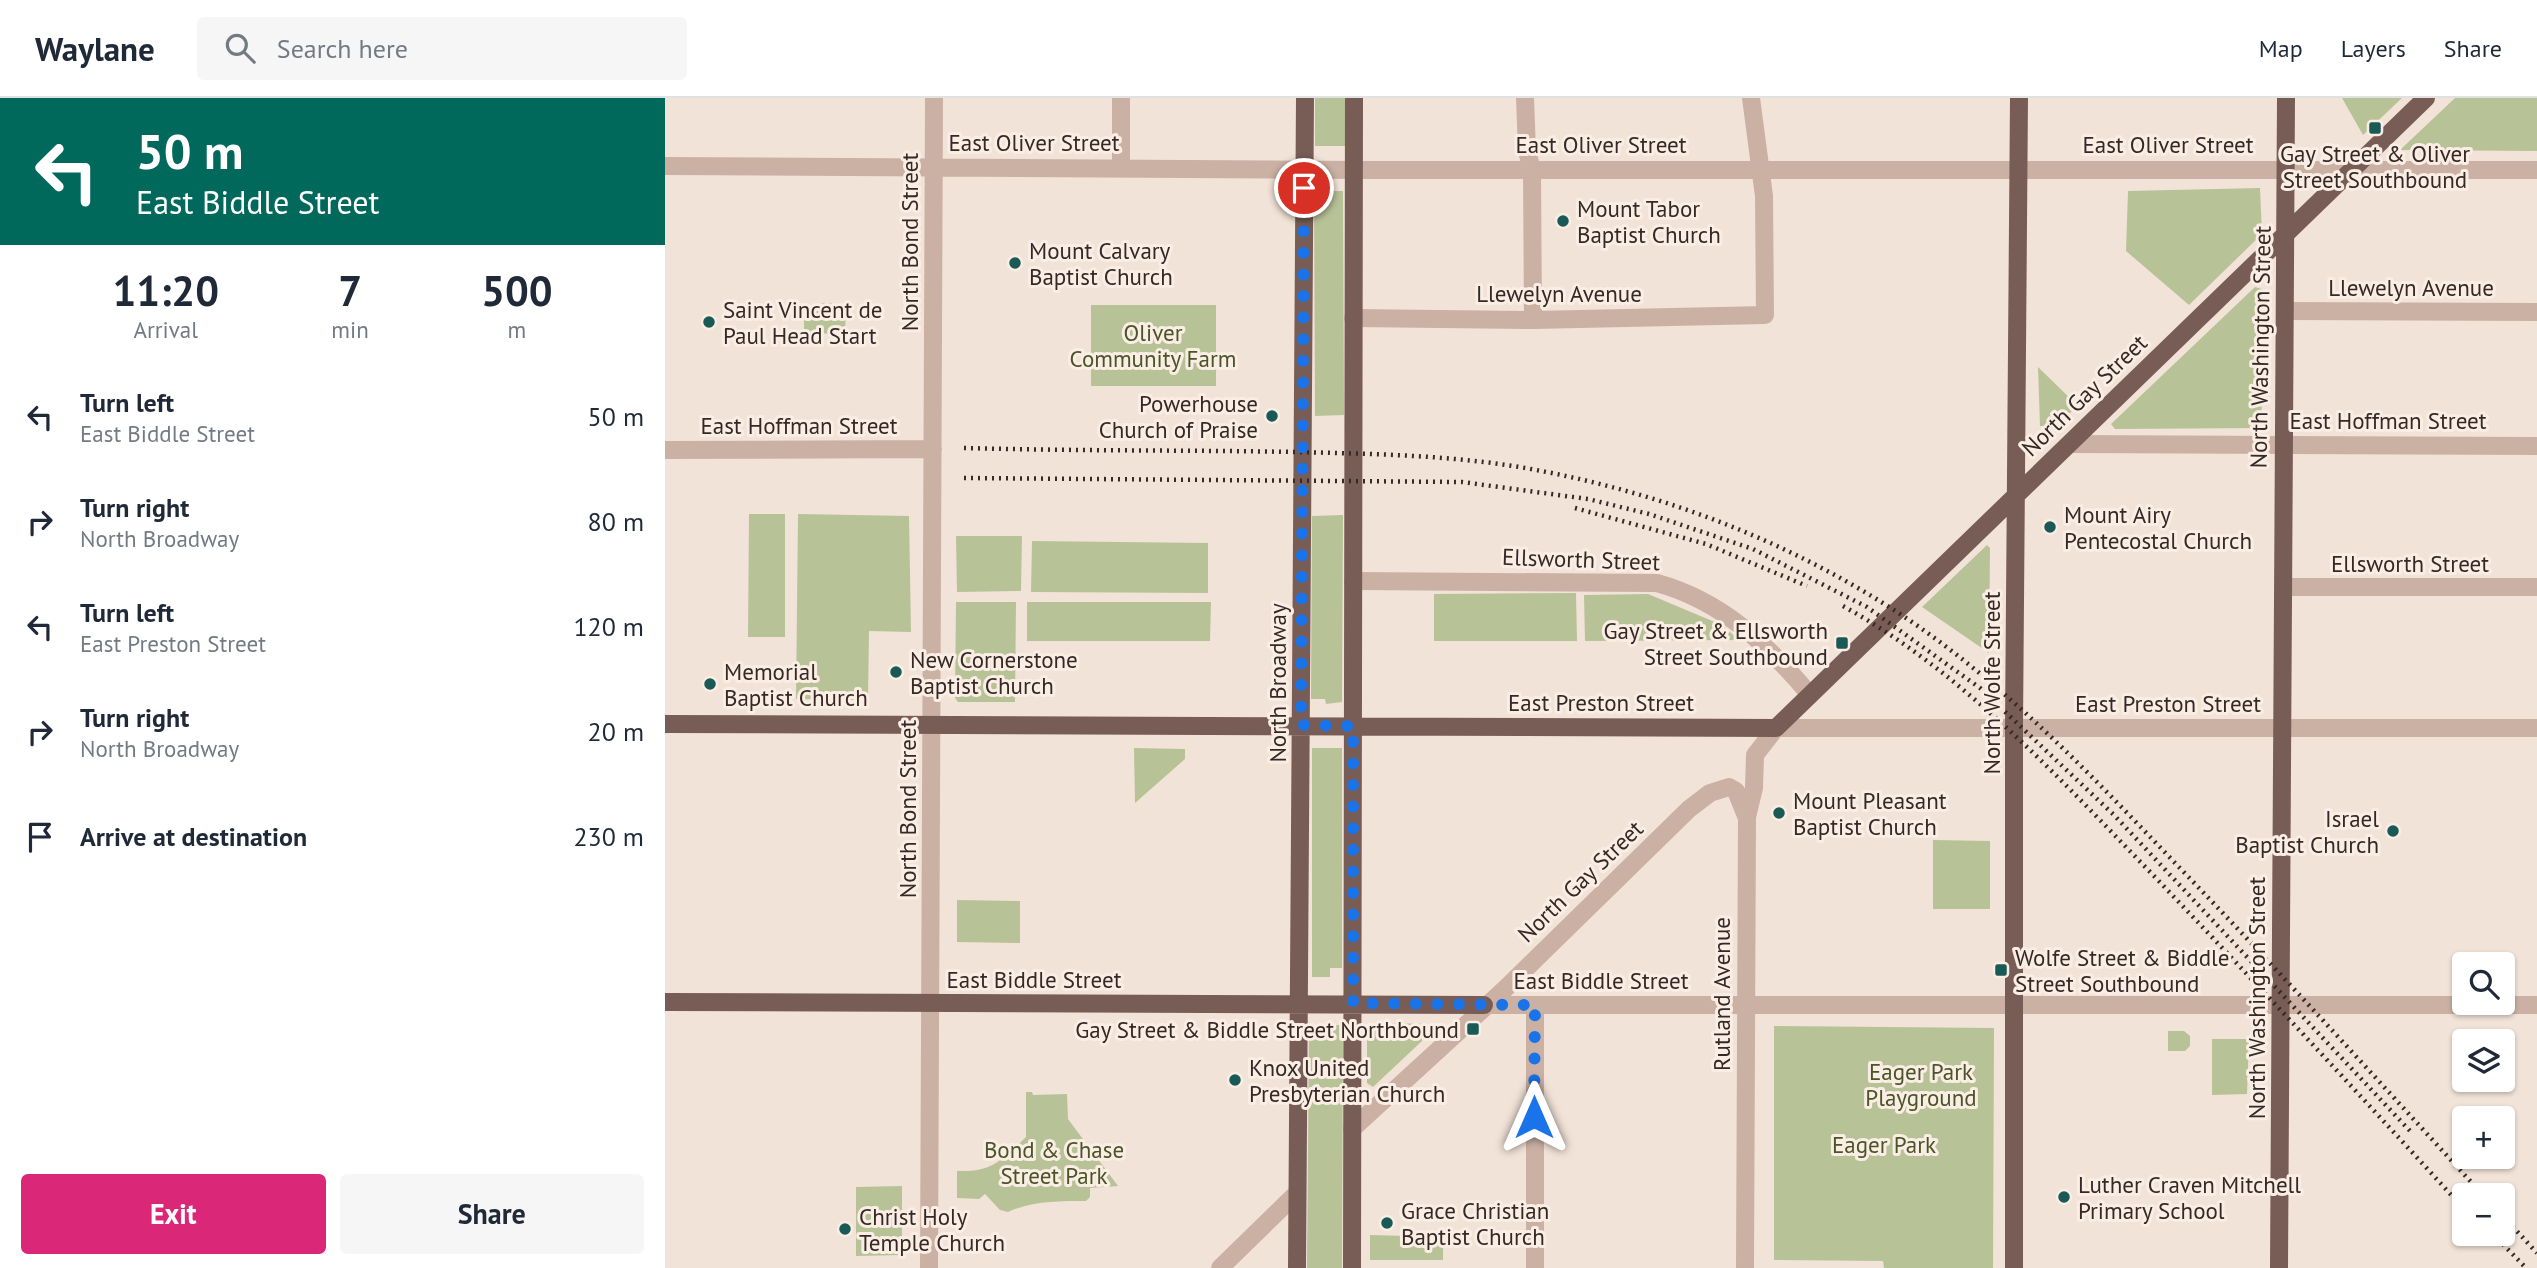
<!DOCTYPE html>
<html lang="en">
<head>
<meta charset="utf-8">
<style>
	body { margin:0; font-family:"PT Sans",sans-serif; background:#f6f6f7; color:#1f2937; height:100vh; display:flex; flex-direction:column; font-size:26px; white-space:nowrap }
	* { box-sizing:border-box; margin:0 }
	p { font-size:23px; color:#747a83 }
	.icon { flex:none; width:38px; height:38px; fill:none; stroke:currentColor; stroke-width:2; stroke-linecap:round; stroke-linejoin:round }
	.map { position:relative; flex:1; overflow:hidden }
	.panel { display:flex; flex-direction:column; background:#fff; width:665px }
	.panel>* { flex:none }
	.hud { background:#00695c; color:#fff; overflow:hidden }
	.fabs { position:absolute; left:1787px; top:854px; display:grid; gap:14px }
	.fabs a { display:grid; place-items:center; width:63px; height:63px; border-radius:7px; background:#fff; box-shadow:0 2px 5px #0004; font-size:35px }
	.pin { position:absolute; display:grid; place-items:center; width:60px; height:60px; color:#fff; margin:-30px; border:4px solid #fff; border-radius:50%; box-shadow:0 2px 7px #0007 }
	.me { position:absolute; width:77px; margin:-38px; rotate:0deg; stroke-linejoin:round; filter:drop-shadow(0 0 5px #0008) }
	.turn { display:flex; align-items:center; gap:24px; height:147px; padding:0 21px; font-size:32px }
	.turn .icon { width:91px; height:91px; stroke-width:2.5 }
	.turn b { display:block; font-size:49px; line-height:60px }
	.eta { display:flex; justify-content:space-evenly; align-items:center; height:119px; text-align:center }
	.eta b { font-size:42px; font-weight:700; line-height:49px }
	.primary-button { display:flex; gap:14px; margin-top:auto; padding:14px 21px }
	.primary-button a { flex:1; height:80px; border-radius:7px; background:#db2777; color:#fff; font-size:28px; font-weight:700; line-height:80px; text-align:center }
	.primary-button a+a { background:#f6f6f7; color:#1f2937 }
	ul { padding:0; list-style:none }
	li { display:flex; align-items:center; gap:21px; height:105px; padding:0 21px }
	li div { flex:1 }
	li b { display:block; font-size:26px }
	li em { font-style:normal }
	header { display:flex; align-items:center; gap:42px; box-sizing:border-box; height:98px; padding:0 35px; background:#fff; border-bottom:2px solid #e0e1e3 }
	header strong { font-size:33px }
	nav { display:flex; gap:38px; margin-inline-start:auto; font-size:24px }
	.search { width:490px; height:63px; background:#f6f6f7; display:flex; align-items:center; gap:18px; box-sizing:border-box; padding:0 24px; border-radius:7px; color:#747a83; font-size:26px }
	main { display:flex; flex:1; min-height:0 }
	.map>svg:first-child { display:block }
</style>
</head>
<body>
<header>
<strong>Waylane</strong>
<div class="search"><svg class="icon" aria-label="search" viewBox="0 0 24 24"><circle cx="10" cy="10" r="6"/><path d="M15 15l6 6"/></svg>Search here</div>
<nav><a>Map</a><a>Layers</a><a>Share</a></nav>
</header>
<main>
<section class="panel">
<div class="hud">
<div class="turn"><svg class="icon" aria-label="left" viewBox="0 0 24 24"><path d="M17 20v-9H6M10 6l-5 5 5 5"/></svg><div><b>50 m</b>East Biddle Street</div></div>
</div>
<div class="eta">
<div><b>11:20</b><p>Arrival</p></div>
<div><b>7</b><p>min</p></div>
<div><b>500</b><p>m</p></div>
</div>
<ul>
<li><svg class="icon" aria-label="left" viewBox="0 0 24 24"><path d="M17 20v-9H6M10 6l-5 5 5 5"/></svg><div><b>Turn left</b><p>East Biddle Street</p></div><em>50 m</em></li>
<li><svg class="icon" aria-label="right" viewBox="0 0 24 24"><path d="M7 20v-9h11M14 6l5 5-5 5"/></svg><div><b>Turn right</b><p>North Broadway</p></div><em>80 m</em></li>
<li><svg class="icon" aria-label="left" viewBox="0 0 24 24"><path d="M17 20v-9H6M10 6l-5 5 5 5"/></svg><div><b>Turn left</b><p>East Preston Street</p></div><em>120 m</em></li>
<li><svg class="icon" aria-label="right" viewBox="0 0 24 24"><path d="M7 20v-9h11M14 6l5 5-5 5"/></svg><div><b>Turn right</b><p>North Broadway</p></div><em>20 m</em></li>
<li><svg class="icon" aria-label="arrive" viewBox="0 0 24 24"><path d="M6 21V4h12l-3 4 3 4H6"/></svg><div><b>Arrive at destination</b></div><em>230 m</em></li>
</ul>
<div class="primary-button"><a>Exit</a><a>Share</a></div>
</section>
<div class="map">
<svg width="1872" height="1170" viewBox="0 0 1872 1170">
	<rect width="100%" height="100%" fill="#f2e3d8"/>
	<path fill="#b8c297" d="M650,0H681V48H650Z
		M1677,0H1737L1698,37Z
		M1790,0H1872V53L1735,52Z
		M1595,90L1597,136L1524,207L1461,153L1463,93Z
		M649,93H678L679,317L650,318Z
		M1590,189L1600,192L1596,330L1450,331L1446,326Z
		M157,205L181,206L180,236L139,235V212L156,213Z
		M551,207V288H426V207Z
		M1373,269L1413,308L1390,328H1375Z
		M84,416H120V539H83Z
		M133,416L244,418L246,534L204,533L203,602L131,601Z
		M678,417L677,604L661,606L660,601H646L647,418Z
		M291,438H357L356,493L292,494Z
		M367,443L543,445V495L366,494Z
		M1322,447L1325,450L1324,555L1257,509Z
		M911,495L912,543H769V496Z
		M983,496L1057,527L1074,542L920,543L919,497Z
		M291,504H351L350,604H293L290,600Z
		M362,504H546L545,543H362Z
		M469,650L520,651V661L470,705Z
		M647,650H677V870H665V879H647Z
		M1268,742L1325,743V811H1268Z
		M292,802L355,803V845L292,844Z
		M709,925L772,926L763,936L757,937V943L708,989L702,985V931Z
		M644,927H678L677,1170H642Z
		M1109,928L1329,930L1328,1170H1219L1218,1163L1109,1162Z
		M1503,933H1519L1525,938V948L1520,953H1503Z
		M1547,941H1584L1582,996L1547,997Z
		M361,994H367L368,997L402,996L403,1021L453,1088L425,1090V1099L421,1103C395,1103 366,1103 343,1114L335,1112L320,1096L314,1101L292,1100V1073C328,1074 335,1063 361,1039Z
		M237,1088V1157L191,1158V1089Z
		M705,1137L778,1139V1162H705Z"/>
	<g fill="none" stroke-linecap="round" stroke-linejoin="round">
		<path stroke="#cbb1a3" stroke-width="18" d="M860,0L862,53L867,72L868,222
			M0,68L703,72H1872
			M456,69V0
			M1620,213L1872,214
			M688,220L868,222L1100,217L1099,98L1086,0
			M1405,346L1872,348
			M0,352L268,351
			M688,483L992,485C1057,503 1102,546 1145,597
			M1618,489H1872
			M819,907H1872
			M870,907V1170
			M687,1031L841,890L1024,711L1045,695L1064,689L1071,693L1081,718
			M264,1170L269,0
			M555,1170L632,1095
			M1080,1170L1082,719L1089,690L1090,657L1111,630H1872"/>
		<path stroke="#785d56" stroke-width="18" d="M0,626L1111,630L1761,0
			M0,904L819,907
			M632,1170L640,0
			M687,1170L689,0
			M1349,1170V629L1354,0
			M1614,1170L1621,0"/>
		<path stroke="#352926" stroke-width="4.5" stroke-dasharray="2 5" stroke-linecap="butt" d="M299,350C410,353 521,352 632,354C710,356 788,357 866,371C1002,396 1132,446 1247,524C1346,592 1430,681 1512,767C1616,875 1717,987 1818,1097
			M299,380L797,384L923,401L984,416L1088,451L1202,509L1315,590L1449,717L1746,1034
			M910,410L1041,446L1142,488
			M1178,508C1299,575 1394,680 1489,778C1594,888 1697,999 1799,1111
			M1838,1118L1872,1155
			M1828,1136L1861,1170"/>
	</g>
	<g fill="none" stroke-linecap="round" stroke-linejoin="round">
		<path stroke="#1a73e8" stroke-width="12" stroke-dasharray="0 21.6" d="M639,90L636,627L688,628V905L870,907L869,1019"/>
	</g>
	<g fill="#195956" stroke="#faede4" stroke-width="2.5">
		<rect x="1703" y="23" width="14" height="14" rx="3.5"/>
		<circle cx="898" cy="123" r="7"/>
		<circle cx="350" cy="165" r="7"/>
		<circle cx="44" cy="224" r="7"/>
		<circle cx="607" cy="318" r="7"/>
		<circle cx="1385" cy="429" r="7"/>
		<rect x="1170" y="538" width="14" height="14" rx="3.5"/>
		<circle cx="231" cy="574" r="7"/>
		<circle cx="45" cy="586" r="7"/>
		<circle cx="1114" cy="715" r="7"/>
		<circle cx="1728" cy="733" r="7"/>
		<rect x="1329" y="865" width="14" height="14" rx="3.5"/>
		<rect x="801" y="924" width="14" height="14" rx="3.5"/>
		<circle cx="570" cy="982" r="7"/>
		<circle cx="1399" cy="1099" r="7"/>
		<circle cx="722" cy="1125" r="7"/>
		<circle cx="180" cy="1131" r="7"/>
	</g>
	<g text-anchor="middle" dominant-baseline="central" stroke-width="6" stroke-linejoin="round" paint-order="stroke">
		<g font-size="23" fill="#352926" stroke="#faede4">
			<text x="369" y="44">East Oliver Street</text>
			<text x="936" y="46">East Oliver Street</text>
			<text x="1503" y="46">East Oliver Street</text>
			<text transform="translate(244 144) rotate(-90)">North Bond Street</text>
			<text x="1746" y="189">Llewelyn Avenue</text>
			<text x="894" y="195">Llewelyn Avenue</text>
			<text transform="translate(1595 249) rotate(-89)">North Washington Street</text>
			<text transform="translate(1419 297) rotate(-44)">North Gay Street</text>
			<text x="1723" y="322">East Hoffman Street</text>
			<text x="134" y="327">East Hoffman Street</text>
			<text transform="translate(916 461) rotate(2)">Ellsworth Street</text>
			<text x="1745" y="465">Ellsworth Street</text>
			<text transform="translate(612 585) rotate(-90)">North Broadway</text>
			<text transform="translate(1326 585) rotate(-90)">North Wolfe Street</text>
			<text x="936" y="604">East Preston Street</text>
			<text x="1503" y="605">East Preston Street</text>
			<text transform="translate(242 711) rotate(-90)">North Bond Street</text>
			<text transform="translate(915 783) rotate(-44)">North Gay Street</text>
			<text x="369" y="881">East Biddle Street</text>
			<text x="936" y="882">East Biddle Street</text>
			<text transform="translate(1056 896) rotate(-90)">Rutland Avenue</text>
			<text transform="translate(1591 900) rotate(-90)">North Washington Street</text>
		</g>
		<g font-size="23" fill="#352926" stroke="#faede4" text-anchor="start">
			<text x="1710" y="55" text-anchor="middle">Gay Street &amp; Oliver<tspan x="1710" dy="26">Street Southbound</tspan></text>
			<text x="912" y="110">Mount Tabor<tspan x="912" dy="26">Baptist Church</tspan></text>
			<text x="364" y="152">Mount Calvary<tspan x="364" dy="26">Baptist Church</tspan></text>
			<text x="58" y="211">Saint Vincent de<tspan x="58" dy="26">Paul Head Start</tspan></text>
			<text x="593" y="305" text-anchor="end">Powerhouse<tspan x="593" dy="26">Church of Praise</tspan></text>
			<text x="1399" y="416">Mount Airy<tspan x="1399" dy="26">Pentecostal Church</tspan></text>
			<text x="1163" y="532" text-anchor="end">Gay Street &amp; Ellsworth<tspan x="1163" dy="26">Street Southbound</tspan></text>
			<text x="245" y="561">New Cornerstone<tspan x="245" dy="26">Baptist Church</tspan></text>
			<text x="59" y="573">Memorial<tspan x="59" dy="26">Baptist Church</tspan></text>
			<text x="1128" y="702">Mount Pleasant<tspan x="1128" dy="26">Baptist Church</tspan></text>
			<text x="1714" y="720" text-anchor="end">Israel<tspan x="1714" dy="26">Baptist Church</tspan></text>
			<text x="1350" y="859">Wolfe Street &amp; Biddle<tspan x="1350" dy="26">Street Southbound</tspan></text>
			<text x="794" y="931" text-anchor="end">Gay Street &amp; Biddle Street Northbound</text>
			<text x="584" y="969">Knox United<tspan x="584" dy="26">Presbyterian Church</tspan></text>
			<text x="1413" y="1086">Luther Craven Mitchell<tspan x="1413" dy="26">Primary School</tspan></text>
			<text x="736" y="1112">Grace Christian<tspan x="736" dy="26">Baptist Church</tspan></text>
			<text x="194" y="1118">Christ Holy<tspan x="194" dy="26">Temple Church</tspan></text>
		</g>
		<g font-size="23" fill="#495528" stroke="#faede4">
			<text x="488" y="234">Oliver<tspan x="488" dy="26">Community Farm</tspan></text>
			<text x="1256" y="973">Eager Park<tspan x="1256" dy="26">Playground</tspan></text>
			<text x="1219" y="1046">Eager Park</text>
			<text x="389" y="1051">Bond &amp; Chase<tspan x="389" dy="26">Street Park</tspan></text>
		</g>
	</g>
</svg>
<div class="fabs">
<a><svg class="icon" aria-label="search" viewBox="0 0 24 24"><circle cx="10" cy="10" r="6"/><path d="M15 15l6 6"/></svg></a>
<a><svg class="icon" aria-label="layers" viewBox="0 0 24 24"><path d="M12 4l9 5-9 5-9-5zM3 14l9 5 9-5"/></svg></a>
<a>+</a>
<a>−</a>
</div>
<div class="pin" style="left:639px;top:90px;background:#d93025"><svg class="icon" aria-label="arrive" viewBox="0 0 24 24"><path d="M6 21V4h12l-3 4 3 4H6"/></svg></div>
<svg class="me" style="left:869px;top:1019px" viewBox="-20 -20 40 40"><path d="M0-17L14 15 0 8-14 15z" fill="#1a73e8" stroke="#fff" stroke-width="4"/></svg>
</div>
</main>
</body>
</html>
